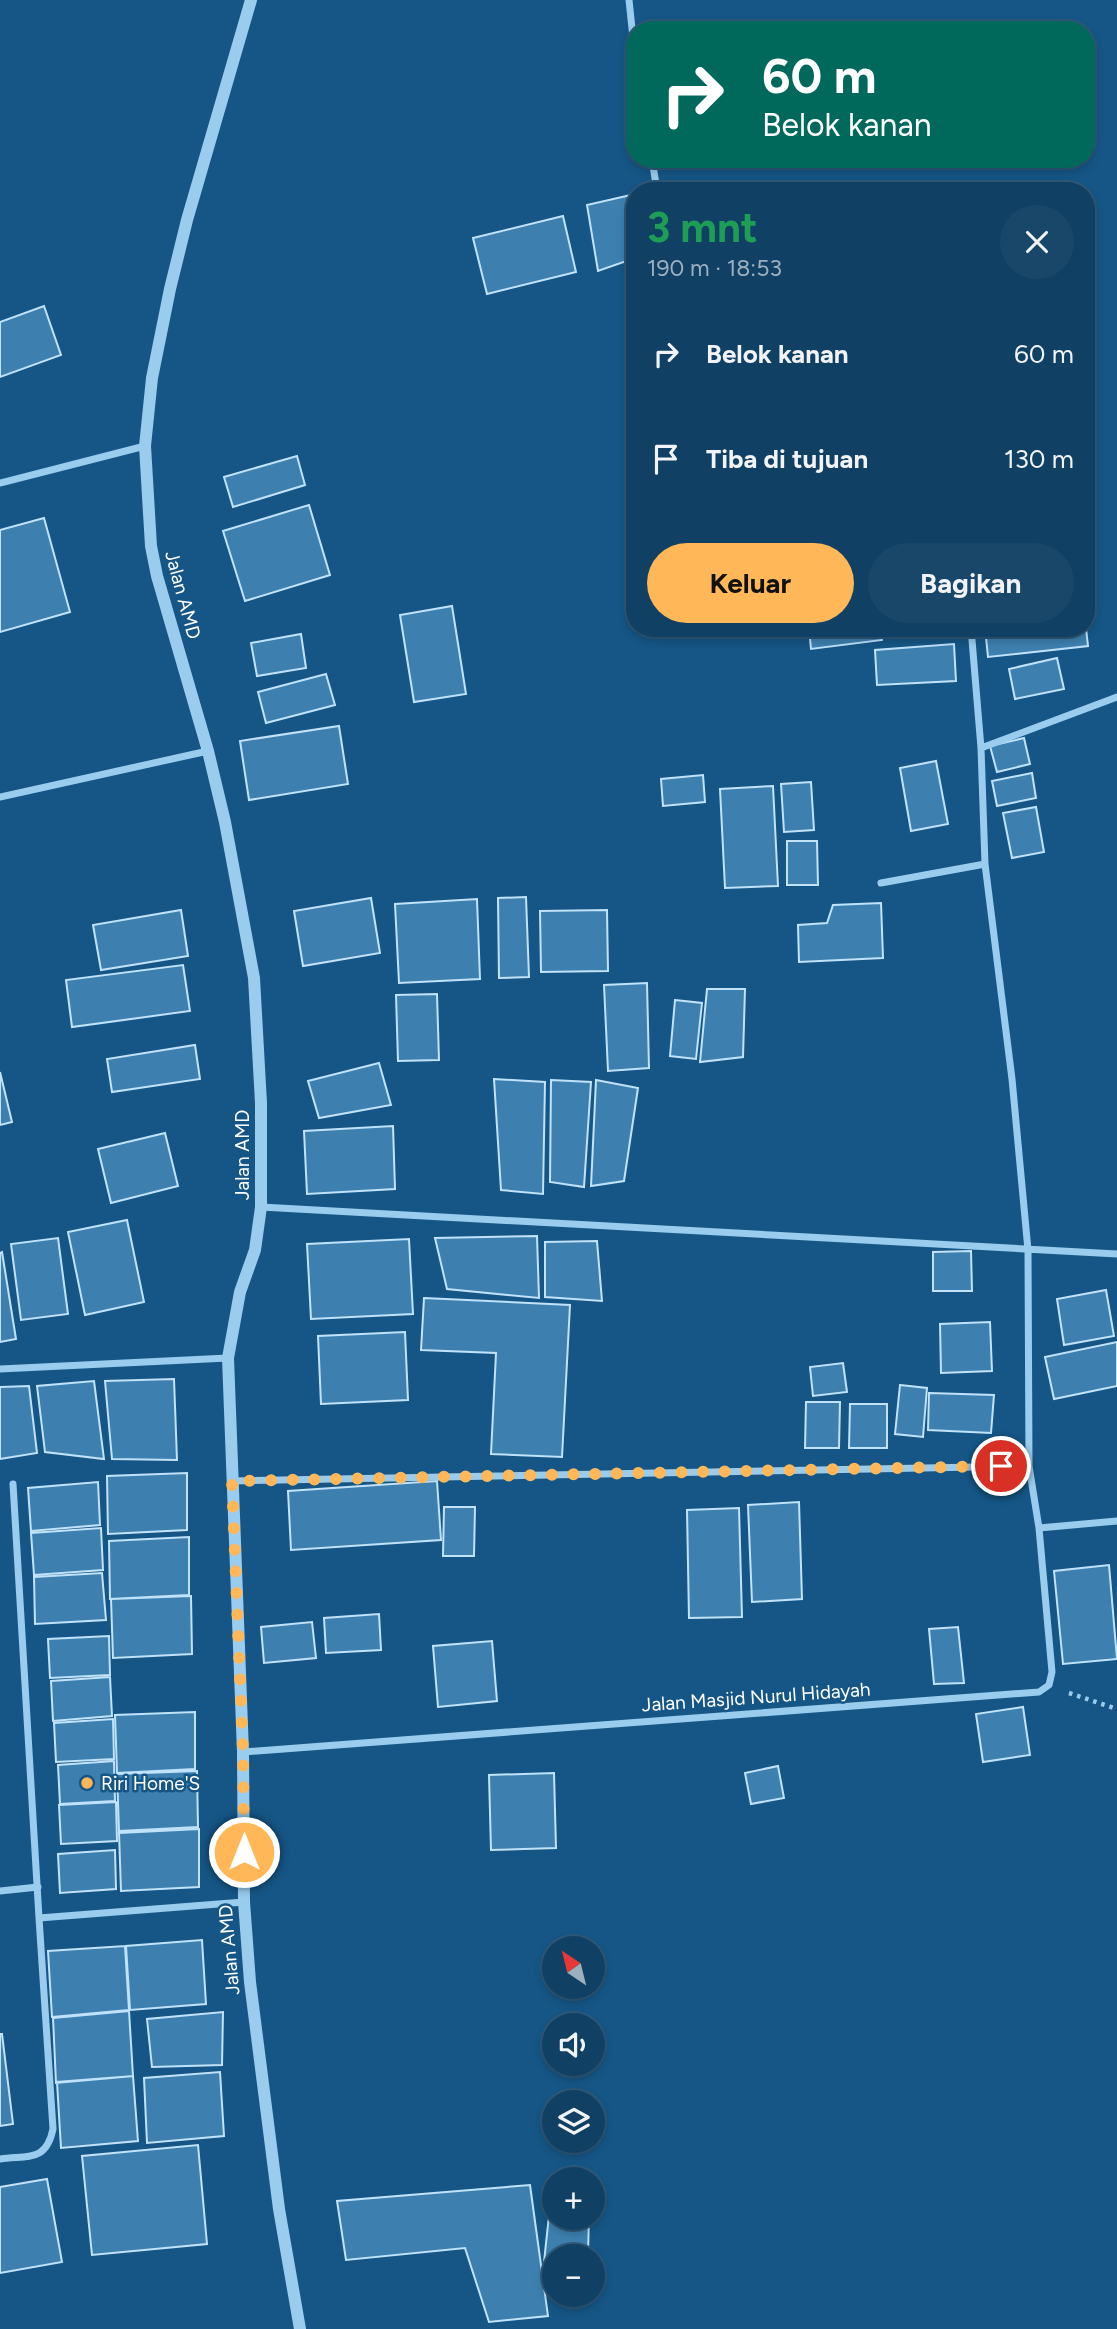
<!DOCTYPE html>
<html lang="id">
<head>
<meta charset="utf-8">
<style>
	body { margin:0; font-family:Figtree,sans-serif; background:#19476a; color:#f1f3f6; height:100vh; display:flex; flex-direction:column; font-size:26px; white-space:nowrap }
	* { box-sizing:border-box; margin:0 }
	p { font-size:23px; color:#9cafbf }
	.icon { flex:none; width:38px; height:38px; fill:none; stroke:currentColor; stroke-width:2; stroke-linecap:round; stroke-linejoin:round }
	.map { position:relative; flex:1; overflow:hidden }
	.drawer { position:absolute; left:626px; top:182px; width:469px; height:455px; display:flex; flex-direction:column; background:#104064; border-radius:28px; box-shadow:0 4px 10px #0003,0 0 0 2px #305978 }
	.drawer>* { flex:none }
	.guide { position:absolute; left:626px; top:21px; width:469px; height:147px; border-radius:28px; box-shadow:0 4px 10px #0003,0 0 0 2px #305978; background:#00695c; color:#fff; overflow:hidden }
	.needle { width:46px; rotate:325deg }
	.buttons { position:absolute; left:542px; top:1936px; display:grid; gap:14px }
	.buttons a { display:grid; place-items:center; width:63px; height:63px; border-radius:50%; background:#104064; box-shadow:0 4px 10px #0003,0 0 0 2px #305978; font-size:35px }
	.pin { position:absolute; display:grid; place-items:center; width:60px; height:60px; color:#fff; margin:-30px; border:4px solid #fff; border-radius:50%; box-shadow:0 2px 7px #0007 }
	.me { position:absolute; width:77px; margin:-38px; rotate:0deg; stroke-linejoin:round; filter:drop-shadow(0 0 5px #0008) }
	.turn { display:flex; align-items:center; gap:24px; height:147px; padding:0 21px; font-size:32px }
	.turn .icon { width:91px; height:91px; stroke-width:2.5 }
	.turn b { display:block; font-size:49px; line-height:60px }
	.round { display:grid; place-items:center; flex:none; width:74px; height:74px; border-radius:37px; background:#19476a }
	.headline { display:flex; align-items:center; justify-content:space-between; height:119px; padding:0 21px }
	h1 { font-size:42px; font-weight:700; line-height:52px; color:#1e9e55 }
	.primary-button { display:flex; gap:14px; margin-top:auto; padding:14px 21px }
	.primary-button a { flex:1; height:80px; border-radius:42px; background:#ffb757; color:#111; font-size:28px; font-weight:700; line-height:80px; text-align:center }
	.primary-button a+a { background:#19476a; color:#f1f3f6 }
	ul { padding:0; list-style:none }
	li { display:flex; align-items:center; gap:21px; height:105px; padding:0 21px }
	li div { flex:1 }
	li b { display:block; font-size:26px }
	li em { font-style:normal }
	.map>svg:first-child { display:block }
</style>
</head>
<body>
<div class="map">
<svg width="1117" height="2329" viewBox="0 0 1117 2329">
	<rect width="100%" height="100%" fill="#155686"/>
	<path fill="#3d80b0" stroke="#c0e2fa" stroke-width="2" d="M635,194V258L598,271L587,205Z
		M563,216L576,272L487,294L473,238Z
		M44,306L61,355L0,377V322Z
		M297,456L305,485L233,507L224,477Z
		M309,505L330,575L245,601L223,531Z
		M44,518L70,612L0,632V530Z
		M452,606L466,694L414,702L400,615Z
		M809,628H880L882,640L811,649Z
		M985,628H1086L1088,646L988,657Z
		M301,634L306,668L257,676L251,643Z
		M954,644L956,681L877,685L875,650Z
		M1057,658L1064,689L1015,699L1009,669Z
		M326,674L335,705L266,723L258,692Z
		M339,726L348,784L249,800L240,741Z
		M1024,738L1030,764L997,772L990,746Z
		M936,761L948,824L911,831L900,768Z
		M1032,773L1036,798L997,806L992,781Z
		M703,775L705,802L663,806L661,779Z
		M811,782L814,830L784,832L781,784Z
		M773,786L778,886L725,888L720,789Z
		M1036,807L1044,852L1012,858L1003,813Z
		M787,841H817L818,885H787Z
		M526,897L529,977L499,978L498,898Z
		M371,898L380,953L303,966L294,911Z
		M477,899L480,979L399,983L395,904Z
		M881,903L883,958L799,962L798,925L827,923L833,905Z
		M181,910L188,956L101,970L93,925Z
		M607,910L608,971L541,972L540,911Z
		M183,965L190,1011L72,1027L66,980Z
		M647,983L649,1068L608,1071L604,985Z
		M707,989H745L743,1057L700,1062Z
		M437,994L439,1060L398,1061L396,995Z
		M675,1000L702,1003L696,1059L670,1056Z
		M195,1045L200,1079L112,1092L107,1059Z
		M379,1063L391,1105L319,1118L308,1081Z
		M0,1072L12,1122L0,1125Z
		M494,1079L545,1082L543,1194L501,1190Z
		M551,1080L591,1082L584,1187L550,1182Z
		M596,1080L638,1088L624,1181L591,1186Z
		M393,1126L395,1189L307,1194L304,1131Z
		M165,1133L178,1186L111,1203L98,1149Z
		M127,1220L144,1302L85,1315L68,1232Z
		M537,1236L539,1298L447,1289L435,1238Z
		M58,1238L68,1314L21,1320L11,1244Z
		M409,1239L413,1314L311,1319L307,1244Z
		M597,1241L602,1301L545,1297V1242Z
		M971,1251L972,1291H933V1252Z
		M2,1252L16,1339L0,1342V1253Z
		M1106,1290L1114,1336L1064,1345L1057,1299Z
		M424,1298L570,1305L562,1457L491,1454L496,1353L421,1350Z
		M990,1322L992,1371L941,1373L940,1324Z
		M405,1332L408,1400L321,1404L318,1336Z
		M1117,1342V1386L1054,1399L1045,1357Z
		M843,1363L847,1392L813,1396L810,1367Z
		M174,1379L177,1460L112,1459L105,1381Z
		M94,1381L104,1459L45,1452L37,1386Z
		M900,1385L927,1388L923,1437L895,1434Z
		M29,1386L37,1453L0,1459V1387Z
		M929,1393L994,1395L991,1433L928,1430Z
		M806,1402H840L839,1448H805Z
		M850,1404H887V1448H849Z
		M187,1473V1530L108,1534L107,1476Z
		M437,1481L441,1540L291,1550L288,1491Z
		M98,1482L100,1525L31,1531L28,1488Z
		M799,1502L802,1599L752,1602L748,1505Z
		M444,1507H475L474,1556H443Z
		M739,1508L742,1617L689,1618L687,1510Z
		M101,1528L103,1570L34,1575L31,1533Z
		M189,1537V1595L110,1599L109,1541Z
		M1109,1565L1117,1659L1063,1664L1054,1571Z
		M102,1573L106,1620L35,1624L34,1577Z
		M191,1596L192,1654L113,1658L111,1599Z
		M379,1614L381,1650L326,1653L324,1618Z
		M312,1622L316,1658L264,1663L261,1627Z
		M958,1627L964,1683L934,1684L929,1629Z
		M109,1636L110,1675L50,1678L48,1639Z
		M492,1641L497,1701L438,1707L433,1646Z
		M110,1677L112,1716L53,1721L51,1681Z
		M1023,1707L1030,1755L983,1762L976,1714Z
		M195,1712V1769L117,1773L115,1715Z
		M113,1719L114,1759L56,1762L54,1723Z
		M114,1761L115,1801L60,1804L58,1765Z
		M778,1766L784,1798L751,1804L745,1773Z
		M197,1771L198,1827L119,1831L117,1774Z
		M554,1773L556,1848L491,1850L489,1775Z
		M116,1802L117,1841L61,1844L59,1805Z
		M199,1829V1887L121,1891L119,1833Z
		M115,1850L116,1889L60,1893L58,1854Z
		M202,1940L206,2004L130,2010L126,1946Z
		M125,1946L129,2010L52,2017L48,1951Z
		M129,2011L133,2076L56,2083L53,2018Z
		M223,2012L222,2065L152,2067L147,2019Z
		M0,2034H2L13,2124L0,2126Z
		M220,2072L224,2136L147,2143L144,2078Z
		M133,2076L138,2141L61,2148L57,2082Z
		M198,2145L207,2244L92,2255L82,2156Z
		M47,2179L62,2262L0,2273V2187Z
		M530,2185L548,2316L489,2322L465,2248L346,2260L337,2201Z
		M550,2206H555V2217H589L588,2254L555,2256V2260L544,2262Z"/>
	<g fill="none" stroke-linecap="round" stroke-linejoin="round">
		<path stroke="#9accee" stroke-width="4.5" stroke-dasharray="3.5 5" stroke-linecap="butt" d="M1069,1693L1117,1709"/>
		<path stroke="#9accee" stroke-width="7" d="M629,0L635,57
			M652,159L657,191
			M0,483L145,446
			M981,748L1117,697
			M0,797L208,751
			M881,883L985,864L981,748L971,628
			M261,1207L1117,1254
			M0,1369L228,1358
			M232,1481L1029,1466
			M13,1484L39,1918L244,1902
			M1039,1528L1117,1521
			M243,1752L1039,1692L1049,1685L1052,1672L1039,1528L1029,1466L1028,1250L1012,1079L985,864
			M0,1891L38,1887
			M0,2159C29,2155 46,2162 53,2129L39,1918"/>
		<path stroke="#9accee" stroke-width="12" d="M251,0L187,220L170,289L152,378L145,446L151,546L157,576L208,751L225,822L254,978L261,1103V1207L255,1250L240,1292L228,1358L243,1752L244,1902L250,1982L279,2209L300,2329"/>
	</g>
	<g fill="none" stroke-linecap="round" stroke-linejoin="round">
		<path stroke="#ffb757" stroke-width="12" stroke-dasharray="0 21.6" d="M244,1852L243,1752L232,1481L1001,1466"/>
	</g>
	<circle fill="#ffb757" stroke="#155686" stroke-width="2.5" cx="87" cy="1783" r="7"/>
	<g text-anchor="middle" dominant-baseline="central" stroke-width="5" stroke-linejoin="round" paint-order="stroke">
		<g font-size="19" fill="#fff" stroke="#155686">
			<text transform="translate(183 595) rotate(75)">Jalan AMD</text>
			<text transform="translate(242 1155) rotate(-90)">Jalan AMD</text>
			<text transform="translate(756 1697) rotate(-4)">Jalan Masjid Nurul Hidayah</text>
			<text transform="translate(229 1950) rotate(-95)">Jalan AMD</text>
		</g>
		<g font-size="19" fill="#fff" stroke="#155686" text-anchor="start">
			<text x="101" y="1783">Riri Home'S</text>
		</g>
	</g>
</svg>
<div class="buttons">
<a><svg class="needle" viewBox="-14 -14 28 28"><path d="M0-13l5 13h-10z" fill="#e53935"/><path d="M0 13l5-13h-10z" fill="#9cafbf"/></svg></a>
<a><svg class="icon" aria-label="sound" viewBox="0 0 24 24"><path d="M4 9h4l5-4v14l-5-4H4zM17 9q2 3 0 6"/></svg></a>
<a><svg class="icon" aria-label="layers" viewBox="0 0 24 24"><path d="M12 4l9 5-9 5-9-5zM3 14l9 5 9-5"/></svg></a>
<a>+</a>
<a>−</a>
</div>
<div class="pin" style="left:1001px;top:1466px;background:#d93025"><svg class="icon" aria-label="arrive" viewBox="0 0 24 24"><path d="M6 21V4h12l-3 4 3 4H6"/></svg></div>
<svg class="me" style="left:244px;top:1852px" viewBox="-20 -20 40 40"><circle r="17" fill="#ffb757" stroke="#fff" stroke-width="3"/><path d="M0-11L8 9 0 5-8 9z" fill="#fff"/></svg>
<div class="guide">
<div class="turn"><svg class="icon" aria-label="right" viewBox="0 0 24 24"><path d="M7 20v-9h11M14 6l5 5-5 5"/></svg><div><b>60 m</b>Belok kanan</div></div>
</div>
<section class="drawer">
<div class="headline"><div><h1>3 mnt</h1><p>190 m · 18:53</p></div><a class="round"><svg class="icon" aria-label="close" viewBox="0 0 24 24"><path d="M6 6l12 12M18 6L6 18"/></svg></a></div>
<ul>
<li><svg class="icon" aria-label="right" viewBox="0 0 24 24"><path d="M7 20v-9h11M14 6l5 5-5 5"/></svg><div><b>Belok kanan</b></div><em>60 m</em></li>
<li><svg class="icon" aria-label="arrive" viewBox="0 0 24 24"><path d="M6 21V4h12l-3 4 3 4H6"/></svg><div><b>Tiba di tujuan</b></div><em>130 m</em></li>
</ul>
<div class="primary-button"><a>Keluar</a><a>Bagikan</a></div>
</section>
</div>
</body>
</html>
